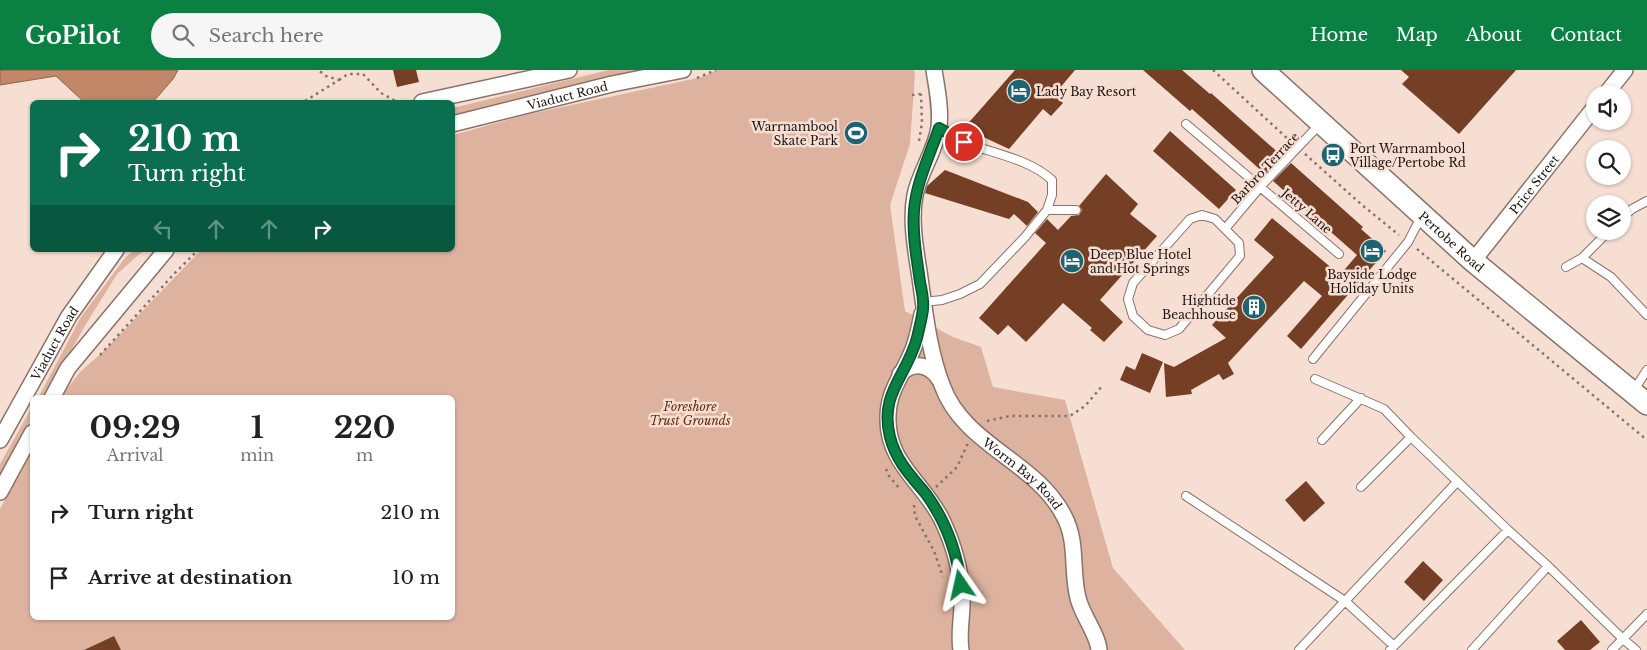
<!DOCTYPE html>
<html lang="en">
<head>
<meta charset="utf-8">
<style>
	body { margin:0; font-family:"Libre Baskerville",serif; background:#f6f6f6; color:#222; height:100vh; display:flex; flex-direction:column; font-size:19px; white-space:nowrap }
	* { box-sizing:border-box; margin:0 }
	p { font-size:16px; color:#767676 }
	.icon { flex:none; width:28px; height:28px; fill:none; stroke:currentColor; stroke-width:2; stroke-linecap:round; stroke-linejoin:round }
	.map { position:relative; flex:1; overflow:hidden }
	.drawer { position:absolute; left:30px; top:325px; width:425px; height:225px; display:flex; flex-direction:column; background:#fff; border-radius:8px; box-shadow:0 1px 4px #0004 }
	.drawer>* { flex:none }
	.hud { position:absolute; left:30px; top:30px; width:425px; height:152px; border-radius:8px; box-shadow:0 1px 4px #0004; background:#0b6e4f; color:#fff; overflow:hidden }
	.controls { position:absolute; left:1586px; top:15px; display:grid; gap:10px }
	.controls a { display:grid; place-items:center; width:45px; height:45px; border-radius:50%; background:#fff; box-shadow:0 1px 4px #0004; font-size:25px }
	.pin { position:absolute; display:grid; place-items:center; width:42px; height:42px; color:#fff; margin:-21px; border:2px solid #fff; border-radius:50%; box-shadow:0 1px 5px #0007 }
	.me { position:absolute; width:55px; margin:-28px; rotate:349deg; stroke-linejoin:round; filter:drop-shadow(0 0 4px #0008) }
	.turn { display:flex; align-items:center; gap:18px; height:105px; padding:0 15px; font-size:22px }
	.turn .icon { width:65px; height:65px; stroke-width:2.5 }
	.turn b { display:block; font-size:35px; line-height:42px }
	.lanes { display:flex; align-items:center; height:48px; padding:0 15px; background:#0003; justify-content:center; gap:25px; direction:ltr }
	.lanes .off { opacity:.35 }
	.eta { display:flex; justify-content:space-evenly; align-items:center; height:85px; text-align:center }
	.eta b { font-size:30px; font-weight:700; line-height:35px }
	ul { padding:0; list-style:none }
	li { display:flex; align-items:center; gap:15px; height:65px; padding:0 15px }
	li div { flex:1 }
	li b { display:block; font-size:19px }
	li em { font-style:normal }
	header { display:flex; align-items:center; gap:30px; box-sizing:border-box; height:70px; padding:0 25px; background:#0b8043; color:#fff }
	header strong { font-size:24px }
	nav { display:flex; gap:28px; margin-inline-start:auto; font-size:18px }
	.search { width:350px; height:45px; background:#f6f6f6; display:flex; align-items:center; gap:12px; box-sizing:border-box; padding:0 18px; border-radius:28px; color:#767676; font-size:19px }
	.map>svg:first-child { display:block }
</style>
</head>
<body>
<header>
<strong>GoPilot</strong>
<div class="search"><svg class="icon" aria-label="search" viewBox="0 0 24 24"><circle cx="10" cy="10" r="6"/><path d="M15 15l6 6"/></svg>Search here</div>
<nav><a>Home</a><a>Map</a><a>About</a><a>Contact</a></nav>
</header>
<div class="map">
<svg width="1647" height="580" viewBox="0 0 1647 580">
	<rect width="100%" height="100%" fill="#f7ded3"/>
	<path fill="#ddb39f" d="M609,0H651L453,49V38Z
		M717,0H914L915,4L910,74L890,135L905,241L953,267L981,277L993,317L1065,330L1113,498L1185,580H0V439L32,380V548H452V328L61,327L80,302L106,279L201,180H452L453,65L525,45L702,7Z
		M134,180H144L117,204L86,254L45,327L38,328L81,247L125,188Z
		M32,337V362L0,422V394Z"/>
	<path fill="#c28669" stroke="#90644e" d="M0,0H178L173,9L153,32H84L56,6L0,15Z"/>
	<path fill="#743f24" d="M393,0H416L419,12L397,17Z
		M1015,0H1075L1054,25L1063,33L1051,46L1043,39L1009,79L964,58Z
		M1143,0H1182L1210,24L1211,23L1282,86L1265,104L1192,39L1190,41Z
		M1401,0H1516L1459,64L1402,14L1409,7Z
		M1170,61L1236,120L1219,139L1153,81Z
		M1291,93L1363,157L1361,159L1386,181L1301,279L1287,266L1322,226L1304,211L1228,293L1234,304L1223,310L1219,304L1191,320L1192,324L1166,327L1164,293L1174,297L1226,268L1212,255L1274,187L1254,170L1272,148L1340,205L1357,185L1273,111Z
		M945,100L1028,132L1038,142L1027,156L1014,144L1009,149L925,123L927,116Z
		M1106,104L1138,134L1130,144L1157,166L1100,230L1123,252L1104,272L1090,260L1092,258L1063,233L1026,272L1008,255L998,265L979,248L1046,173L1035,163L1047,149L1058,160L1071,146L1079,145L1082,140L1079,136Z
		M1142,283L1163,292L1150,323L1120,310L1126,296L1135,300Z
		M1306,411L1325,433L1304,452L1285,430Z
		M1423,491L1443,510L1424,531L1404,512Z
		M1581,550L1600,572L1590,580H1565L1557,571Z
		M114,566L121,580H84Z"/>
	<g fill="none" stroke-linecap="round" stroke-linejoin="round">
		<g stroke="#897369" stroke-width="10">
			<path id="lane" d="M1186,54L1339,184
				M1047,140H1076
				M1202,145L1215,149L1239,173L1240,186L1179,259L1165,265L1148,260L1133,246L1128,229L1133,213L1190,149Z
				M1622,148L1632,139L1647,131
				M1225,159L1261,116L1321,53
				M1582,188L1611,207L1647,245
				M1566,197L1582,188L1609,161
				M923,232L942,230L960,224L980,214L1025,167L1047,140L1052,125V110C1029,89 995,84 966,73C957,68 949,62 939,58
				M1313,289L1408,172L1421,147
				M1315,309L1384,339L1411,367L1508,460L1548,496L1623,569L1636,580
				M1634,320L1647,300
				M1322,370L1361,328
				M1361,417L1411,367
				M1186,426L1345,531L1394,576
				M1299,580L1457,412
				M1390,580L1508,460
				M1472,580L1548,496
				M1612,580L1647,544"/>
		</g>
		<g stroke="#897369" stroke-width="18">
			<g id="street">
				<path id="s1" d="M934,0C937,19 941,38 939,57C936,80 920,101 915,125C910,152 916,181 920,208C925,243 929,281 942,315C963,375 1036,391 1064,446C1078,472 1071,501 1078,528C1082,545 1098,565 1099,580"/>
				<path d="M1606,24L1625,0"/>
				<path d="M422,32L569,0"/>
				<path id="s2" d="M452,54L612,14L683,0"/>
				<path id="s3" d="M1473,191L1595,37"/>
				<path d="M922,244C919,258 917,272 911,284C901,308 888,321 888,348C887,393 924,413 942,450C953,473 961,501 962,527C963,544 958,562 961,580"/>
				<path d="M900,304C913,291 930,294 939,309"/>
				<path d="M52,328L68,298L166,180"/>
				<path id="s4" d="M0,370L69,246L116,180"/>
				<path d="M0,422L32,363"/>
			</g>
		</g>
		<g stroke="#897369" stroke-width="24">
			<g id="secondary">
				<path id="s5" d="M1263,0L1473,191L1647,334"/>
			</g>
		</g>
		<path stroke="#84746c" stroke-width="2.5" stroke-dasharray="2.5 4" stroke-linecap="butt" d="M1213,0L1289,70
			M697,8L716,0
			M339,10L348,4H363L381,23L397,32
			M912,25L922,24
			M305,31L339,10L326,6L318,0
			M919,71L922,53L921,24
			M1305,84L1362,135L1399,165
			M1417,179L1647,370
			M100,285L174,204L198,180
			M987,351L1010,346H1070L1085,336L1103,315
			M886,399L889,406L900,419
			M936,417L957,397L968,373
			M914,435L915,446L934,481L943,507"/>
		<use href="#lane" stroke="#fff" stroke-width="8"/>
		<use href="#street" stroke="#fff" stroke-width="15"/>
		<use href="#secondary" stroke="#fff" stroke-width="21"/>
	</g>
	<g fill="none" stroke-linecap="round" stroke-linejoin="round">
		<g stroke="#07532c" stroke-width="12">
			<path id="route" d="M961,515C957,483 945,450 926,424C911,406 896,391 890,367C879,323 907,306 917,268C919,259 922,248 923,239C924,230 922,221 920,212C917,189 912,165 914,141C916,112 930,85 939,58L964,72"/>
		</g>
		<use href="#route" stroke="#0b8043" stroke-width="9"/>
	</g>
	<defs>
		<g id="hotel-disc" transform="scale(1.25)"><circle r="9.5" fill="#1c6472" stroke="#f7ded3"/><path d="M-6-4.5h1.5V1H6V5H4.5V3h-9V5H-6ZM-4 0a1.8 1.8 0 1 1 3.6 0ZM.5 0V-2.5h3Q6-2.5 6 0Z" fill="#fff"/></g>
		<g id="stadium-disc" transform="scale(1.25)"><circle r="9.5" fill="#1c6472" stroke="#f7ded3"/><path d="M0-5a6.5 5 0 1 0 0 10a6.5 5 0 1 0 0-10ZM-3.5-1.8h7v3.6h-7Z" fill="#fff"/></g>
		<g id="bus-disc" transform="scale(1.25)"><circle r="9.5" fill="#1c6472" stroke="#f7ded3"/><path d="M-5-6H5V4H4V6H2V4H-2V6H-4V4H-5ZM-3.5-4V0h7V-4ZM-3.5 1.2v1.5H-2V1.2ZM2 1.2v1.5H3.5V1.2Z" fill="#fff"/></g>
		<g id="building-disc" transform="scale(1.25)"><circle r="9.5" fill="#1c6472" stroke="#f7ded3"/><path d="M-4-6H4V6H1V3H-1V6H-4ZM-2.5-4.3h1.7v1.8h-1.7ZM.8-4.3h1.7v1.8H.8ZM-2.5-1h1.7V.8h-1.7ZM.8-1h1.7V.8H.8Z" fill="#fff"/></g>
	</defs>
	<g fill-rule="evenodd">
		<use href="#hotel-disc" x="1019" y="21"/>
		<use href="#stadium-disc" x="856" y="63"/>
		<use href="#bus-disc" x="1333" y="85"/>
		<use href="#hotel-disc" x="1372" y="181"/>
		<use href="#hotel-disc" x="1072" y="191"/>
		<use href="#building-disc" x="1254" y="237"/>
	</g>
	<g text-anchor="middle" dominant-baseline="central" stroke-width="5" stroke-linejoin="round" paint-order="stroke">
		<g font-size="12" fill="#1c1410" stroke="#f7ded3" text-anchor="start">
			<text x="1036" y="21">Lady Bay Resort</text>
			<text x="838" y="56" text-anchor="end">Warrnambool<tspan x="838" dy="14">Skate Park</tspan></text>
			<text x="1350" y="78">Port Warrnambool<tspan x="1350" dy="14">Village/Pertobe Rd</tspan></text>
			<text x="1090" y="184">Deep Blue Hotel<tspan x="1090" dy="14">and Hot Springs</tspan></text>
			<text x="1372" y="204" text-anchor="middle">Bayside Lodge<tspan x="1372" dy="14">Holiday Units</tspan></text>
			<text x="1236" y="230" text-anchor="end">Hightide<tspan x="1236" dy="14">Beachhouse</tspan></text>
		</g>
		<g font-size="12" fill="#1c1410" stroke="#f7ded3">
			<text stroke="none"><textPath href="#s2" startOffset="119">Viaduct Road</textPath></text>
			<text transform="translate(1265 98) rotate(-47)">Barbro Terrace</text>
			<text stroke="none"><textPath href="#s3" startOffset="98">Price Street</textPath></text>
			<text transform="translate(1307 141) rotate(41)">Jetty Lane</text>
			<text stroke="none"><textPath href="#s5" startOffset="255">Pertobe Road</textPath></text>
			<text stroke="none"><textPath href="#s4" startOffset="111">Viaduct Road</textPath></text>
			<text stroke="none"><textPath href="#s1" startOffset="444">Worm Bay Road</textPath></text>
		</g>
		<g font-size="12" font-style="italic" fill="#642c0c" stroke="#f7ded3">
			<text x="690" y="336">Foreshore<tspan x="690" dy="14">Trust Grounds</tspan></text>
		</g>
	</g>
</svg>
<div class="controls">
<a><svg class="icon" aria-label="sound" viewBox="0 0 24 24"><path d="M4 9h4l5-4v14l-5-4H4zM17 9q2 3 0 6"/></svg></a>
<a><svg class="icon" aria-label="search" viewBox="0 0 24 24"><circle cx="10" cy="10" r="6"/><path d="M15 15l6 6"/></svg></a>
<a><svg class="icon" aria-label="layers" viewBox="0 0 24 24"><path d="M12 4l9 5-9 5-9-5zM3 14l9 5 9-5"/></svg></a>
</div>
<div class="pin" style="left:964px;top:72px;background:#d93025"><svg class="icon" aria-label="arrive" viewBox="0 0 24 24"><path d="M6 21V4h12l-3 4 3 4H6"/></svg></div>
<svg class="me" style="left:961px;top:515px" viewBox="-20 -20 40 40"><path d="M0-17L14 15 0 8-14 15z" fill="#0b8043" stroke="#fff" stroke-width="4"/></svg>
<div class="hud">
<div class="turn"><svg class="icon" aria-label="right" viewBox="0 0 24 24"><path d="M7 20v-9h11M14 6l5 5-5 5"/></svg><div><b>210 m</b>Turn right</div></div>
<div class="lanes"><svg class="icon off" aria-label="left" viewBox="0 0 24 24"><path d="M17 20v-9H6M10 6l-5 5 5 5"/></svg><svg class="icon off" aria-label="ahead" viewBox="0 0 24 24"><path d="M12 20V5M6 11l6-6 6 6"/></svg><svg class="icon off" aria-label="ahead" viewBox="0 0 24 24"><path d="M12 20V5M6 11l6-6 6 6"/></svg><svg class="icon" aria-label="right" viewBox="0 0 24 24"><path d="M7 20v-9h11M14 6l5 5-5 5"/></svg></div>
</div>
<section class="drawer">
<div class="eta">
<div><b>09:29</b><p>Arrival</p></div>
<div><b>1</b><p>min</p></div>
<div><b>220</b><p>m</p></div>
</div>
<ul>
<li><svg class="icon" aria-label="right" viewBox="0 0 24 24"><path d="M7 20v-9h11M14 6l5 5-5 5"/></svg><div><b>Turn right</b></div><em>210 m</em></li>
<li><svg class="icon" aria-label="arrive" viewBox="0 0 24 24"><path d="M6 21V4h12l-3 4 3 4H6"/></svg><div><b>Arrive at destination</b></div><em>10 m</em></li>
</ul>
</section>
</div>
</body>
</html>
